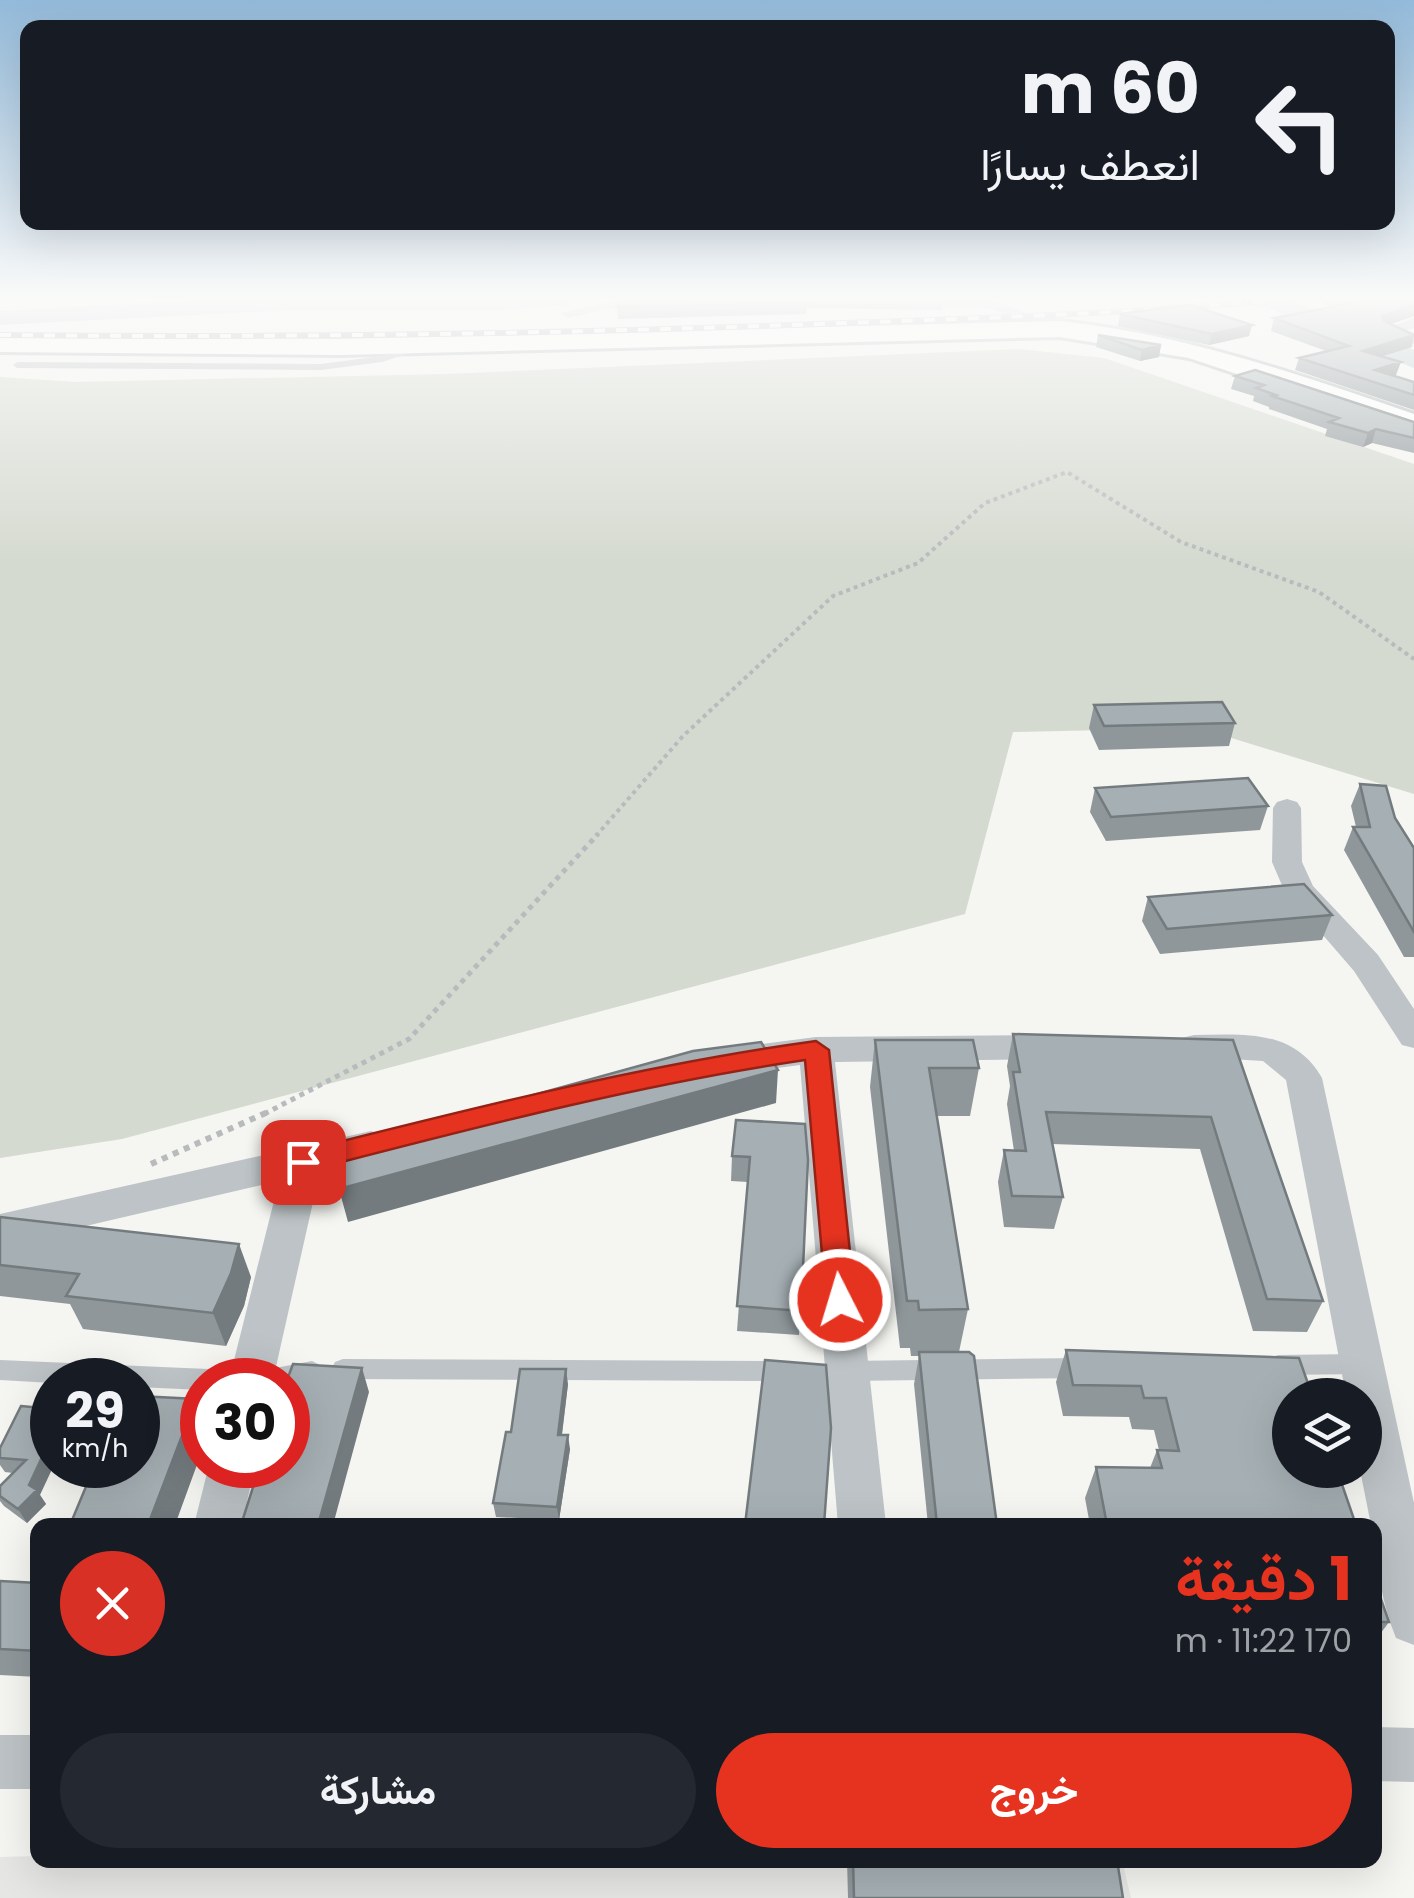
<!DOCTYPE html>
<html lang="ar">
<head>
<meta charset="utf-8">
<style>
	body { margin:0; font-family:Poppins,Vazirmatn,sans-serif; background:#242831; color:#f1f3f6; direction:rtl; height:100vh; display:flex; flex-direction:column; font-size:38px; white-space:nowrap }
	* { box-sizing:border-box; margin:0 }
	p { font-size:32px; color:#9ea1a6 }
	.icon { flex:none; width:55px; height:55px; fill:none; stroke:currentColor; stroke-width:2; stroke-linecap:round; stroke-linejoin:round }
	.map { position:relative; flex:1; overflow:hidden; direction:ltr }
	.drawer { position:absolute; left:30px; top:1518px; width:1352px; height:350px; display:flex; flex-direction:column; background:#171b24; border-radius:20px; box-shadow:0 10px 40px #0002; direction:rtl }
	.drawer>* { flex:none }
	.guide { position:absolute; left:20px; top:20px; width:1375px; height:210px; border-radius:20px; box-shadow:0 10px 40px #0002; direction:rtl; background:#171b24; color:#f1f3f6; overflow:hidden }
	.fabs { position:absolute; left:1272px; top:1378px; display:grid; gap:20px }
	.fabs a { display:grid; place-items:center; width:110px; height:110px; border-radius:50%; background:#171b24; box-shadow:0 10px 40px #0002; font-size:50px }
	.speed { position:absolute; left:30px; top:1358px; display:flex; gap:20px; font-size:50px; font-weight:700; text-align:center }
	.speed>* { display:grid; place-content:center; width:130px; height:130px; border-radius:50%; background:#171b24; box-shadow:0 10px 40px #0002; line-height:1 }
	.speed small { font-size:25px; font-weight:400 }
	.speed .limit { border:15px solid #d22; background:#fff; color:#111 }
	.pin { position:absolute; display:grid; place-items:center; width:85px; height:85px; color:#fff; margin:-42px; border-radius:20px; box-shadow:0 5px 15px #0006 }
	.me { position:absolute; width:110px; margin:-55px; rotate:355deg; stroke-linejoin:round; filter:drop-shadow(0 0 8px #0008) }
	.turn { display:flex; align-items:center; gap:35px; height:210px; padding:0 30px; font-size:45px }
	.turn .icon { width:130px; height:130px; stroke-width:2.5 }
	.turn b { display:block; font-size:70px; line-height:85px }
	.round { display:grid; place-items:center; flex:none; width:105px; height:105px; border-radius:52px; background:#242831 }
	.headline { display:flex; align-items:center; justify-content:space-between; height:170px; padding:0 30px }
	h1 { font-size:60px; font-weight:700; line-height:75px; color:#e63320 }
	.cta { display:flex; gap:20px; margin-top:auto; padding:20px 30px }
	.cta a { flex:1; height:115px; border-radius:60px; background:#e63320; color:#fff; font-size:40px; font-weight:700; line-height:115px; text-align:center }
	.cta a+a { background:#242831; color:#f1f3f6 }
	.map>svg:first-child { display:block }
</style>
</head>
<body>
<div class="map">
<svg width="1414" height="1898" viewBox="0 0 1414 1898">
	<rect width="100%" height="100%" fill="#f5f5f1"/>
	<path fill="#e6e6e5" d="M37,1856L38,1860H1122L1131,1898H0V1857Z"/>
	<path fill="#d5dad0" d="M1019,349L1104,358L1414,464V794L1199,728L1013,732L965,914L122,1139L0,1158V377L76,382L447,374Z"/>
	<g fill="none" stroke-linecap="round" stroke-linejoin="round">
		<path fill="#b4c4c6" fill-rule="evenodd" d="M239,298H581L569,305L499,310H288L0,325V311Z
			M1252,298H1285L1414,350V368L1256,303Z"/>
		<g stroke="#b1b7ba" stroke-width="6">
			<path id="primary" d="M1060,321C1184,334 1297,374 1414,414V433L1189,358L1060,337L340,355L0,352V336L340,339Z"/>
		</g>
		<path stroke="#b7bbbd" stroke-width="4" stroke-dasharray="4 4" stroke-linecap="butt" d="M596,836L683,736L833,596L918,563L985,503L1067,472L1181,542L1319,592L1414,659"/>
		<path stroke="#b7bbbd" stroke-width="5" stroke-dasharray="5 5" stroke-linecap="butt" d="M264,1114L409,1039L598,834"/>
		<path stroke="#b7bbbd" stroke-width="6" stroke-dasharray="6 6" stroke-linecap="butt" d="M151,1164L270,1111"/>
		<path fill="#bdc3c6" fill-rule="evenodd" d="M422,343L425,348L382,362L321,370L17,368L13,365L17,362L321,364L381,356Z
			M1362,1354L1370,1357L1374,1364L1370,1371L1362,1374L1278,1375L1270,1372L1266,1365L1270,1358L1278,1355Z
			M1082,1358L1090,1361L1094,1368L1090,1375L1082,1378L848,1381L840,1378L836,1371L840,1364L848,1361Z
			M343,1359L787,1361L795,1364L799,1371L795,1378L787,1381L343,1379L335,1376L331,1369L335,1362Z
			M0,1360L208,1369L216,1372L220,1380H202V1390L138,1387V1380H52V1383L0,1380Z
			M312,1361L320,1365L324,1372L320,1379L288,1386V1380H250L254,1372Z"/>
		<path fill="#bdc3c6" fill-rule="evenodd" d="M624,298H655L568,318L560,313Z
			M802,298L991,299L1035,316L1027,321L989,308L809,302Z
			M1414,318V328L1406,330L1414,334V344L1382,330Z
			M1287,799L1297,802L1301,808L1302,862L1313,886L1378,955L1414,1009V1048L1402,1045L1354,971L1284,890L1272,862L1273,808L1277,802Z
			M1055,1035L1067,1038L1073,1047L1067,1056L1055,1059L835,1062L886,1525H838L800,1065L725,1075L712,1071L707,1062L712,1053L725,1049L816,1037Z
			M1194,1035C1244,1034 1294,1029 1322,1078L1414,1503V1645L1396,1638C1382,1604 1375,1562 1375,1525H1371L1360,1470H1365V1395H1346L1286,1080L1263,1061L1182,1056L1176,1047L1182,1038Z
			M371,1131L384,1135L390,1145L384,1155L320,1171L273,1380H229L279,1181L0,1246V1214Z
			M209,1465H255L242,1525H194Z
			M1375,1727L1414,1728V1782L1375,1781Z
			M0,1735H38V1789H0Z"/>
		<use href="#primary" fill="#fff" fill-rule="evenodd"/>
		<g stroke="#9ea7ab" stroke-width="6">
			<path id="rail" d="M0,335C273,338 546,334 819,324C978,318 1137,314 1296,298"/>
		</g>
		<use href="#rail" stroke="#fff" stroke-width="4" stroke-dasharray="11" stroke-linecap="butt"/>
	</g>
	<path fill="#8f979b" d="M626,298H944L942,310L807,308L806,314L618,319L617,307Z
		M1311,298H1414V316L1391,324L1412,347L1382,356L1396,375L1394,376L1414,382V410L1295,370L1299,358L1326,351L1271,331L1274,318L1332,307Z
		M1120,314L1249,336L1209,345L1118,326Z
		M1098,335L1161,345L1159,357L1140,361L1096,347Z
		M1235,376L1414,422V453L1372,443L1363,447L1325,436L1327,429L1269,409V407L1253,401L1254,396L1231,389Z
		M1094,705L1235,723L1229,746L1099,750L1089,728Z
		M1360,784L1395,818L1414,848V957H1404L1344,850L1353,827H1356L1351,806Z
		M1095,788L1268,806L1260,830L1106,841L1090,812Z
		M1148,897L1332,915L1322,940L1160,954L1142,921Z
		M1013,1034L1233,1040L1323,1301L1307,1332L1253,1331L1200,1149L1052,1144L1063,1197L1054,1229L1004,1227L998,1182L1004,1150L1014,1151L1007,1104L1010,1086L1007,1066Z
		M875,1040L979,1068L970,1116H937L968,1309L959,1352L997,1525H928L914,1384L919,1356H911L910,1348H900L870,1087Z
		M732,1156L808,1160L799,1335L737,1331L748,1182L731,1181Z
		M0,1217L251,1277L244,1306L226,1346L83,1329L70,1304L0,1296Z
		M1066,1350L1299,1358L1356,1525H1090L1085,1498L1096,1467L1150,1468L1157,1450H1159L1154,1430L1132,1429L1129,1417L1063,1416L1056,1382Z
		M568,1384L562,1435L570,1449L559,1520L496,1517L493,1503L511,1432Z
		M21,1406L40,1495L46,1504L27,1523L4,1506L0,1501V1486L13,1473L5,1472L0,1465V1448Z
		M0,1581L38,1583V1677L0,1675Z
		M1375,1582L1389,1622L1375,1641Z
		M847,1860H1117L1123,1898H848Z"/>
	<path fill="#747b7e" d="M1414,305V316L1379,328L1382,316Z
		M1252,325L1249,336L1209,345L1212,334Z
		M1414,335L1412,347L1360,363L1363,351Z
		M1161,345L1159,357L1140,361L1142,350Z
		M1401,362L1396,375L1374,382L1375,370Z
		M1376,429L1372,443L1363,447L1368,433Z
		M778,1070L776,1103L348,1222L339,1189Z
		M239,1244L251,1277L244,1306L226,1346L213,1313Z
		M362,1368L369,1392L333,1525H318Z
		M566,1369L568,1384L560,1449L558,1435Z
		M196,1399L202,1414V1451L175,1525H148Z
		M568,1435L570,1449L559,1520L557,1507Z
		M52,1436V1465H54L40,1495L46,1504L27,1523L18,1509Z"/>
	<path fill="#a6b0b4" stroke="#747b7e" stroke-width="2.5" d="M626,298H806L807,302L617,307Z
		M1342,298H1414V305L1382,316L1384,321L1414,335L1363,351L1401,362L1375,370L1414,382V395L1299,358L1349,346L1274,318L1353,303Z
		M1190,305L1252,325L1212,334L1120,314Z
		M1098,335L1161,345L1142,350Z
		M1255,370L1414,422V438L1376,429L1368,433L1329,422L1339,418L1272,396L1276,395L1256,388L1264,385L1235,376Z
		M1222,702L1235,723L1104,726L1094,705Z
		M1248,778L1268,806L1111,817L1095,788Z
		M1360,784L1386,786L1395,818L1414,848V932L1353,827H1370Z
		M1304,884L1332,915L1167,929L1148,897Z
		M1013,1034L1233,1040L1323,1301L1267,1299L1211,1117L1046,1112L1063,1197L1012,1196L1004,1150L1026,1151L1013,1072H1020Z
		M875,1040H973L979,1068H929L968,1309L919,1310L918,1301H907Z
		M761,1042L778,1070L339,1189L330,1151L693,1051Z
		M736,1120L805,1124L808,1160L801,1311L737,1306L750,1157L732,1156Z
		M0,1217L239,1244L231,1273L213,1313L66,1296L79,1274L0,1265Z
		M1066,1350L1299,1358L1312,1395H1290V1470H1337L1356,1525H1107L1096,1467L1162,1468L1157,1450L1179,1451L1166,1398H1144L1141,1386L1073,1385Z
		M919,1352H969L974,1356L997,1525H937Z
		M765,1360L826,1365L831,1428L824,1525H745Z
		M293,1364L362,1368L318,1525H241L260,1465H288L287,1380Z
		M520,1369H566L558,1435H568L557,1507L493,1503L506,1432H511Z
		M138,1396L196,1399L148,1525H70L95,1465H138Z
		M21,1406L52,1409V1436L29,1485L37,1490L18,1509L0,1496V1486L26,1460L0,1458V1448Z
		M0,1581L38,1583V1651L0,1649Z
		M1375,1582L1389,1622H1375Z
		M853,1860H1117L1123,1898H854Z"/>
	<linearGradient id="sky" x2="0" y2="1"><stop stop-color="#93bada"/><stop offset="0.53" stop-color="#fafaf9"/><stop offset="1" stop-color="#fafaf9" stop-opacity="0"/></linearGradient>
	<rect width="1414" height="564" fill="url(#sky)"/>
	<path fill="#e63320" stroke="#962115" stroke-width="2.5" d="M816,1041L829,1050L855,1300L851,1309L840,1312L830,1309L826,1300L805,1060C635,1085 470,1129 303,1172L294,1169L290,1162L294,1154L303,1151C474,1108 642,1065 816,1041Z"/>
</svg>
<div class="fabs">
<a><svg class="icon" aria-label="layers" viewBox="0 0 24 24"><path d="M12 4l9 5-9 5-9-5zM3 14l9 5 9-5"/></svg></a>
</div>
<div class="speed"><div>29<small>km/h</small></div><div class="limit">30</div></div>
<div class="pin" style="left:303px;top:1162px;background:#d93025"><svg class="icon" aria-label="arrive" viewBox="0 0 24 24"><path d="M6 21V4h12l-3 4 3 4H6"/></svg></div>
<svg class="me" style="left:840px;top:1300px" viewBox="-20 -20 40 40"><circle r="17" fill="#e63320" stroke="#fff" stroke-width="3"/><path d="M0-11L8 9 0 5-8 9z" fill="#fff"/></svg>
<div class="guide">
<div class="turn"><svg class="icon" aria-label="left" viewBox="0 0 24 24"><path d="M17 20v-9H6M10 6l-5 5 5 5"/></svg><div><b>60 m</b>انعطف يسارًا</div></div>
</div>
<section class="drawer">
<div class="headline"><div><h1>1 دقيقة</h1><p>170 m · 11:22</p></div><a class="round" style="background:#d93025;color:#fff"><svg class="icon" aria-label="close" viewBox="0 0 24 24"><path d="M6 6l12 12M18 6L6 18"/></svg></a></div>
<div class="cta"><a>خروج</a><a>مشاركة</a></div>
</section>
</div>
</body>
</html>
